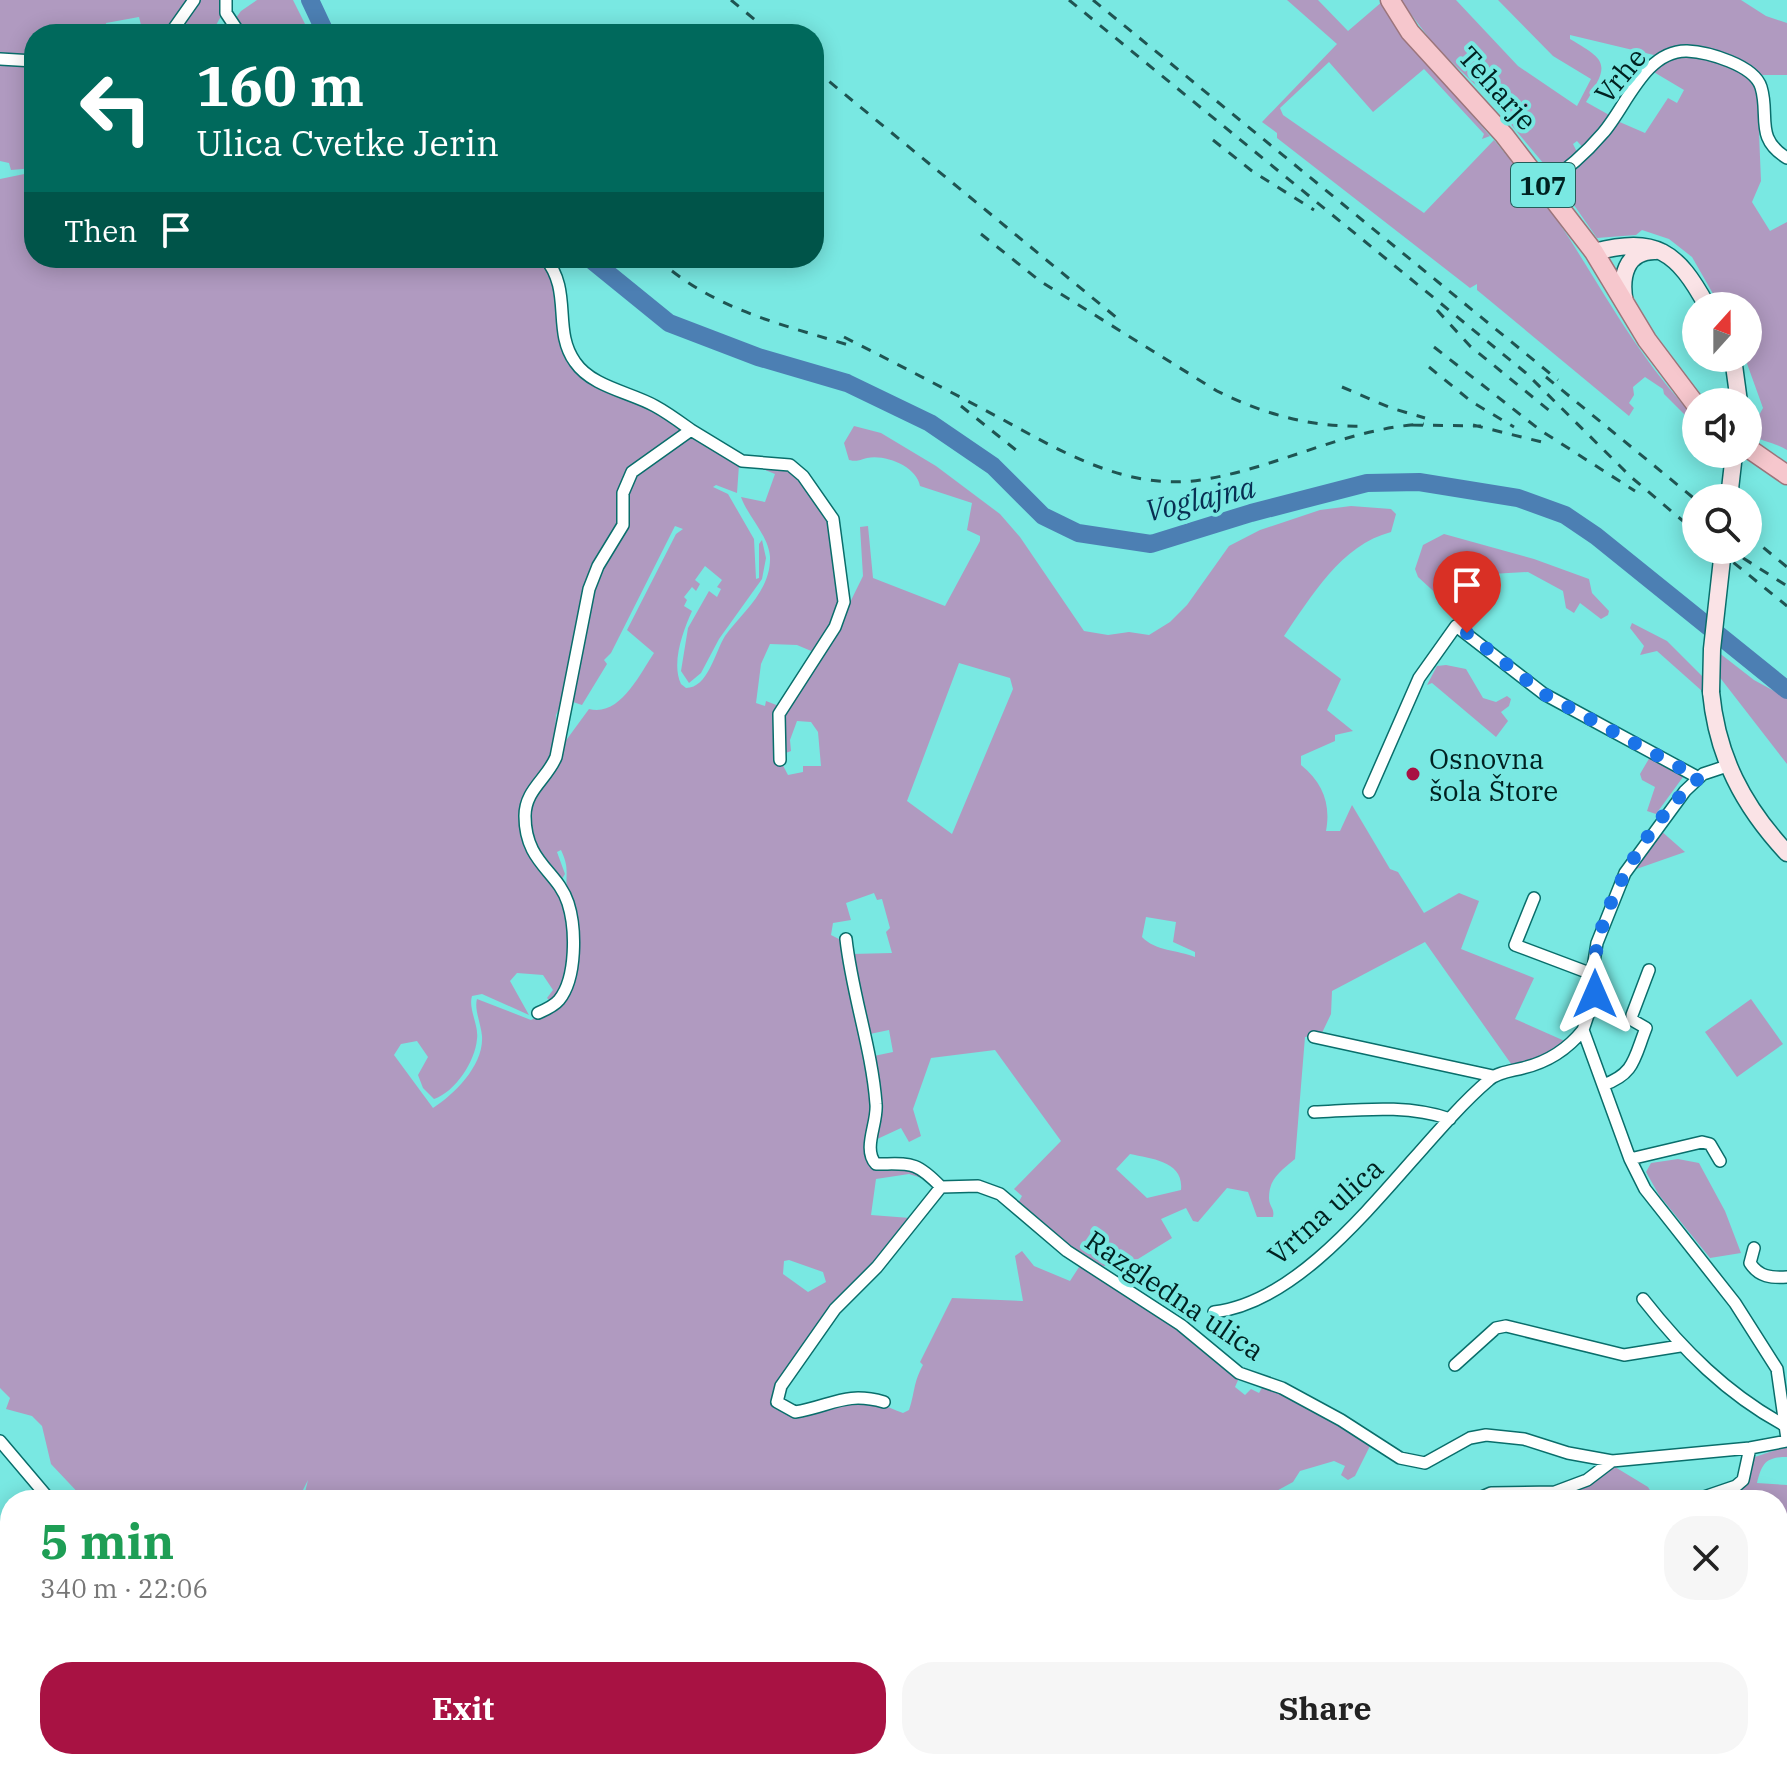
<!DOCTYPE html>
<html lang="en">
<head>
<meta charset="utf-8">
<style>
	body { margin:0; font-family:"IBM Plex Serif",serif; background:#f6f6f6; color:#222; height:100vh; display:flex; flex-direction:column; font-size:30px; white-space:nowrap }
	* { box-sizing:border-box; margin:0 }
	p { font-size:26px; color:#767676 }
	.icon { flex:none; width:44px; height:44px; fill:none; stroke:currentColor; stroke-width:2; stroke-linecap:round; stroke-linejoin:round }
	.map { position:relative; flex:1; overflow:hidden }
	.panel { position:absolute; left:0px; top:1490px; width:1788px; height:280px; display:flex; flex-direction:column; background:#fff; border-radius:32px 32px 0 0; box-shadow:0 4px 20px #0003 }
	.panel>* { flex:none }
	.guide { position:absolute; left:24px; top:24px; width:800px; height:244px; border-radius:32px; box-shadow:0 4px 20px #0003; background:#00695c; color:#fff; overflow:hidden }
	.needle { width:52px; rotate:21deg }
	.fabs { position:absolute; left:1682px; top:292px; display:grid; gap:16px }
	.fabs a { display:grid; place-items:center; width:80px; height:80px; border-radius:50%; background:#fff; box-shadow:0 4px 20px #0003; font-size:40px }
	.pin { position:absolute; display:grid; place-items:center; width:68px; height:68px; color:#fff; margin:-82px -34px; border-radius:50% 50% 50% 0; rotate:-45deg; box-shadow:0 0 8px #0007 }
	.pin .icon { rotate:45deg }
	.me { position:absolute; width:88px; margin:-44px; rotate:0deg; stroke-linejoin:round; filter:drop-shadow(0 0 6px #0008) }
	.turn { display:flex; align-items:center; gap:28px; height:168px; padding:0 40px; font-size:36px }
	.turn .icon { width:104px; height:104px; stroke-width:2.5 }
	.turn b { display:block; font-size:56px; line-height:68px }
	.then { display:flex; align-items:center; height:76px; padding:0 40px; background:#0003; gap:16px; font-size:30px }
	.round { display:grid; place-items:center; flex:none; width:84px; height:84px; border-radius:32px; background:#f6f6f6 }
	.headline { display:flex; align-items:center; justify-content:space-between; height:136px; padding:0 40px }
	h1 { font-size:48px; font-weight:700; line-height:60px; color:#1e9e55 }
	.cta { display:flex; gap:16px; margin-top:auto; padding:16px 40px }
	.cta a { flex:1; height:92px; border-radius:32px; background:#a81243; color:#fff; font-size:32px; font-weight:700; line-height:92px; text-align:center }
	.cta a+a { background:#f6f6f6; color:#222 }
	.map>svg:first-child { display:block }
</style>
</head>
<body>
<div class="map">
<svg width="1787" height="1770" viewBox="0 0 1787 1770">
	<rect width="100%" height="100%" fill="#79e8e2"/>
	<path fill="#b09ac0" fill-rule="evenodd" d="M0,0H191L167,34H138L141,25L139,17L106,23V34H34V58L0,57Z
		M197,0H222L220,18L211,34H173Z
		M257,0H293L310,34H246L233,22L241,11Z
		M1287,0H1318L1348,31L1383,1L1408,40L1490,136L1482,139L1484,134L1424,69L1373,112L1329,62L1280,108L1283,115L1424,213L1494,140C1520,172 1547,203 1569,238C1609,301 1643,364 1696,418V426L1664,394L1663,389L1645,377L1633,387L1634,395L1629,403L1634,408L1629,416L1477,290V284L1470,288L1277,138V133L1262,122L1337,44Z
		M1400,0H1456L1518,66L1577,106L1591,79L1553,56L1498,0H1741L1766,16L1787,23V75H1762L1752,69L1673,48L1658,56L1570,35V39C1607,61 1610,63 1586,102L1611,116L1584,149L1577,141L1573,144L1578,154L1570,162L1549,170L1487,96L1436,47Z
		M1674,55C1706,56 1732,63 1757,85L1761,181L1752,202L1770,231L1787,222V450C1774,442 1761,442 1749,433L1763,408L1745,358H1748V306H1720L1692,257L1669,239L1642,230L1636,235L1597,238L1560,185L1566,175L1578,168L1615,120L1645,133L1668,98L1677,103L1684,90L1652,71Z
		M0,61L34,63V168L11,170L9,163L0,161Z
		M34,172V258H545C572,295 548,335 576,369C603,401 656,397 683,431L633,469L624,483L619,523L586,592L572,680L556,715L554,754L550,767L529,789L524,800L522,821L526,845L568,911L570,942L567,973L557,997L551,1002L547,998L553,990L543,975L517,973L510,981L529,1015L482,994L472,996C468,1009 479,1025 477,1039C475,1062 455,1092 434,1099L423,1088L418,1075L428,1057L417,1041L401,1044L394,1055L433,1108C455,1094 484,1065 482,1036C481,1024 474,1009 477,999L531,1020C575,1001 579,959 573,915C572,908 567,899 567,892C565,873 570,869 561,850L557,852L565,874L559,884L532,846L528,821L529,800L555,769L559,750L589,709C620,717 639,675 654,653L627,630L676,534L683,529L675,526L611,653L604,660L607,664L582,705L573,702L591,595L625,527L628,483L634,474L689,434L739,465L737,493L716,485L713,487L728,494L754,539L756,579L759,578V544L762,540L766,558L762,579L719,639L701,673L689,683L681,671L688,628L709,591L717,597L721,589L717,587L722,580L705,566L695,580L700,584L696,591L692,587L684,597L687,600L684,606L692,611C683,631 671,663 681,684L686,688C708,688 715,652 725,636C742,612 771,591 770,557C769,536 748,517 741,497L765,502L775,474L760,468L761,465L795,472L828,516L843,601L834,623L816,653L797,645L770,644L761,664L756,703L765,706L766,701L779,706C769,733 776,753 788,775L803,772V766H821L818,732L811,722L797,721L790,740L791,751L783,754L781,721L796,690L833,637L863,576L860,527L868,526L873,578L945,606L980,541V536L967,530L972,503L920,486C917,467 886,454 867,458C859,460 858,462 849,460L844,443L854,426L881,433L936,466L1000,514L1020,537L1084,631L1108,635L1129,632L1149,635L1170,622L1187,605L1229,546L1260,530L1320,510L1351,506L1391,509L1396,514L1391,532C1341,545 1311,597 1284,636L1341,679L1327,710L1353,731L1335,735V741L1301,756V765C1323,783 1331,804 1326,831H1340L1352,805L1390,869L1398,872L1424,913L1459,893L1479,901L1461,949L1534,978L1515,1019L1567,1042L1540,1060L1514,1068L1425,942L1332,991L1331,1014L1321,1035L1305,1037L1295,1159C1281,1171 1269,1178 1269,1198C1269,1207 1275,1208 1273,1217H1257L1248,1192L1227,1188L1198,1222L1193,1221L1186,1208L1161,1219L1172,1238L1138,1259L1096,1268L1074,1255L1017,1205L1022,1196L1014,1189L1061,1141L995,1050L931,1058L913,1109L921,1136L909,1142L901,1128L873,1141L879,1114L869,1057L893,1052L889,1030L865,1035L853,984L851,954L892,953L886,932L890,928L882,899L877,900L874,893L846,903L851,920L833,923L831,935L845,942L852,998L874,1103L869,1158L876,1167L907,1164L926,1174L922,1178L909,1174L876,1179L871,1215L910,1218C897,1234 886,1252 873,1267C837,1308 792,1347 772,1399C788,1432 829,1398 854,1398C871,1398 887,1407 903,1413L909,1410C915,1393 913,1383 923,1365L920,1362L952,1298L1023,1301L1015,1256L1022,1251L1034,1266L1070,1281L1081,1264L1179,1324L1239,1378L1235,1387L1245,1395L1251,1389L1259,1393L1263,1386L1279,1390L1371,1444L1355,1476L1348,1480L1341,1475L1345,1466L1334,1461L1300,1471L1293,1482L1267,1496L1252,1490L1242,1500H303L308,1480L298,1500H85L51,1464L42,1426L32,1416L6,1409L10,1398L0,1388V179ZM959,663L1010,678L1013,689L952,834L907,801ZM1146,917L1176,922L1173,942L1195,952V957C1178,950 1155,951 1142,937ZM1130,1154C1152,1159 1184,1161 1181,1190L1147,1198L1116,1169ZM789,1260L823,1272L826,1282L808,1292L783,1274L784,1261Z
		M1444,534L1534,559L1589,579L1592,593L1609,611L1608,615L1601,619L1580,603L1574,613L1566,608L1563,591L1528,572L1491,574C1481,591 1478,607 1466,621L1418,577L1415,569L1423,545Z
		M1632,623L1667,641L1702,676V691L1657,651L1640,655L1644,646L1630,628Z
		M1718,652L1754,680L1787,698V764L1718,675Z
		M1446,665L1466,669L1483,698L1496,702L1507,696L1511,699L1509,706L1501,712L1508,721L1496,737L1432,683L1427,685L1437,666Z
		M1650,757L1677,769L1683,777L1656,814L1647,811L1655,787L1642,780L1640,774Z
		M1660,830L1685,852L1625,873Z
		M1751,999L1783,1044L1737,1077L1705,1032Z
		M1678,1159L1699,1163L1725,1211L1741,1253L1710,1258L1659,1195L1646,1172L1651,1163Z
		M1787,1446V1457C1766,1457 1762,1463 1757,1483L1787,1485V1643L1778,1648V1500H1710L1749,1475L1755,1457Z
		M1615,1467L1648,1487L1656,1500H1543Z
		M0,1558L10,1586V1653L0,1658Z
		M119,1760H805V1770H117Z
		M1048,1760H1222L1219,1770H1054Z
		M1275,1760H1648L1650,1770H1271Z"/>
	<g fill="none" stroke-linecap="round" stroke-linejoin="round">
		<path stroke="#4c7fb3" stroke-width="18" d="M310,0L326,34
			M589,258L669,323L758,357L847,383L930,423L993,466L1043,516L1078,533L1151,544L1251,513L1367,483L1419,482L1518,498L1565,515L1596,536L1787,690"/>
		<g stroke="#096e6b" stroke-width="14">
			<path id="street" d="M226,0V13L240,34
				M170,34L194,0
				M0,59L34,61
				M1544,185C1567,170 1585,154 1603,133C1626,107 1645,50 1687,51C1708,52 1754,65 1761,87C1770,116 1754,138 1787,158
				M545,258C573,291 552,330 575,362C592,387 630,392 655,406C668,413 680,422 691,430
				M1727,766L1703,774L1685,791L1625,873L1597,943L1592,974L1595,994L1583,1030L1630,1159L1645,1189L1735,1303L1777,1369L1787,1439
				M1369,792L1419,678L1456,626L1544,694L1699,778
				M1534,898L1515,945L1592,974
				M846,939C852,994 872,1049 876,1104C878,1123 862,1149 876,1164C910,1164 915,1160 941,1187L978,1186L1000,1194L1067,1251L1181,1325L1239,1373L1282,1388L1341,1420L1400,1458L1425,1463L1470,1438L1486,1435L1524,1439L1568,1453L1612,1461
				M538,1013C545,1010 554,1006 559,1000C577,978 576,928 568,903C558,871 525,863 525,816C525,790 547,779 556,757L589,589L598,566L623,525V493L632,472L691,430L742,461L790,465L803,476L833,519L844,602L835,627L779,714L780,760
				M1314,1037L1493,1076
				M1603,1085C1635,1074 1634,1058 1646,1028L1632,1020V1015L1649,970
				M1314,1112C1359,1110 1407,1104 1450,1119
				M1630,1159L1702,1142L1710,1144L1720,1161
				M1754,1248L1750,1263C1759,1277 1771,1278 1787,1277
				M1643,1299C1683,1350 1727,1394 1784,1425
				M1214,1312C1320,1300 1412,1145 1489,1080C1498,1072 1512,1071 1523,1068C1548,1062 1567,1050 1583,1030
				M1455,1365L1496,1328L1506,1326L1624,1355L1680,1346
				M884,1402C845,1391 832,1406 795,1412L777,1402L781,1386L835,1309L877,1267L941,1187
				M0,1441L50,1500
				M1475,1500L1491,1493L1555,1492L1587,1480L1612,1461L1750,1448L1787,1441
				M1695,1500L1736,1486L1743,1480L1750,1448
				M0,1660L10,1656
				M1778,1742L1787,1735
				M806,1760L807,1770
				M1712,1760L1716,1770
				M1737,1770L1752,1760"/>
		</g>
		<g stroke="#096e6b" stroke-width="19">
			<path id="secondary" d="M1594,252C1656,236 1677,251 1707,306
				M1625,303C1620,278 1625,250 1656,251
				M1733,358L1739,402
				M1729,498L1734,454
				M1711,692C1717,756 1743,806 1787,853"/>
		</g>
		<g stroke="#9c757b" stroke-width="21">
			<path id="primary" d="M1390,0L1410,32L1504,135L1594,252L1647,340L1696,405
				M1748,448L1787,475"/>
		</g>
		<use href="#street" stroke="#fff" stroke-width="11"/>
		<use href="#secondary" stroke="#fae3e6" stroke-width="16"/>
		<use href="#primary" stroke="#f6c7cd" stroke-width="18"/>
		<path stroke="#1f5452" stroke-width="3" stroke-dasharray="10 10" stroke-linecap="butt" d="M731,0L772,34
			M1069,0L1526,373L1631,477L1696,532
			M1093,0L1558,380
			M814,69L1117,318
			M1213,140L1252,171L1314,210
			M981,234L1040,281L1217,391C1263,414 1313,428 1365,426
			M672,271C726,313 791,327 855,347
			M1437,310L1470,346L1556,416
			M844,337C889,360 934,383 979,407C1049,443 1118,492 1201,480C1278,468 1346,428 1424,424
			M1434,347L1540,430L1635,491
			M1429,367L1472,402L1514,427
			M1546,377L1696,500
			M1342,387L1391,408L1425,418
			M961,406L1021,454
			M1413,425L1481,426
			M1473,425L1550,444
			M1748,535L1787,567
			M1718,550L1787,606
			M1743,558L1787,586"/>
		<g stroke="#096e6b" stroke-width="19" stroke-linecap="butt">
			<path id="secondary-bridge" d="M1711,692L1712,649L1723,550"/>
		</g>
		<use href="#secondary-bridge" stroke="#fae3e6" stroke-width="16"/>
	</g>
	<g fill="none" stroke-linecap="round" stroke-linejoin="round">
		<path stroke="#1a73e8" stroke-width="14" stroke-dasharray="0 25.2" d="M1467,633L1544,694L1699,778C1647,823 1584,924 1595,994"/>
	</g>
	<circle fill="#a81243" stroke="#79e8e2" stroke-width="3" cx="1413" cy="774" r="8"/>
	<g text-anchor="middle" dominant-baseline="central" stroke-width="8" stroke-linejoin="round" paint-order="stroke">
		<rect fill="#79e8e2" stroke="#245d5a" stroke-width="2" x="1511" y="163" width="64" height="44" rx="6"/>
		<g font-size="26" font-weight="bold" fill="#002120">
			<text x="1543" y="185">107</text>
		</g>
		<g font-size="28" fill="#002120" stroke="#79e8e2">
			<text transform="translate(1620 75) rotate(-50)">Vrhe</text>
			<text transform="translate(1498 88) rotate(48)">Teharje</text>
			<text transform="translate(1325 1211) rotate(-42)">Vrtna ulica</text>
			<text transform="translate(1175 1295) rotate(34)">Razgledna ulica</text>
		</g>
		<g font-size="28" fill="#002120" stroke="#79e8e2" text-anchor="start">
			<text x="1429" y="758">Osnovna<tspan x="1429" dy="32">šola Štore</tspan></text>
		</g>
		<g font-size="30" font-style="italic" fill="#082f52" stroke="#79e8e2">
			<text transform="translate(1200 498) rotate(-13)">Voglajna</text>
		</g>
	</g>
</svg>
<div class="fabs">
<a><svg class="needle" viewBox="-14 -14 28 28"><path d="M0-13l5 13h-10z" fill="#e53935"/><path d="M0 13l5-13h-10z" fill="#767676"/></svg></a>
<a><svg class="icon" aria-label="sound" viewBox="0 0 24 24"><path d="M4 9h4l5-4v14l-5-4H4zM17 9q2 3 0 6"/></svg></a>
<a><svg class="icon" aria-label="search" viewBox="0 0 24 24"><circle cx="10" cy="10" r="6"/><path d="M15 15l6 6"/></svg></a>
</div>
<div class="pin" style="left:1467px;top:633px;background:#d93025"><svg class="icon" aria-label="arrive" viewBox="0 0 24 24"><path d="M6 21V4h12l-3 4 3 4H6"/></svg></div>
<svg class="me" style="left:1595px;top:994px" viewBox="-20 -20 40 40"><path d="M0-17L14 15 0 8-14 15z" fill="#1a73e8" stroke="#fff" stroke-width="4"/></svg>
<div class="guide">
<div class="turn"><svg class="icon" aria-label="left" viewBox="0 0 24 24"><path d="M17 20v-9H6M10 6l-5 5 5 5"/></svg><div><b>160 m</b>Ulica Cvetke Jerin</div></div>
<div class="then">Then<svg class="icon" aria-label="arrive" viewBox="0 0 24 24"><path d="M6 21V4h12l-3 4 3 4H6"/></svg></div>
</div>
<section class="panel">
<div class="headline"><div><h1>5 min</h1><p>340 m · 22:06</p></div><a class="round"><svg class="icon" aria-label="close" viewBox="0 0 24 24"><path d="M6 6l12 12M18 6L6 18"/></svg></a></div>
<div class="cta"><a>Exit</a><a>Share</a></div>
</section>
</div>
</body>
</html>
